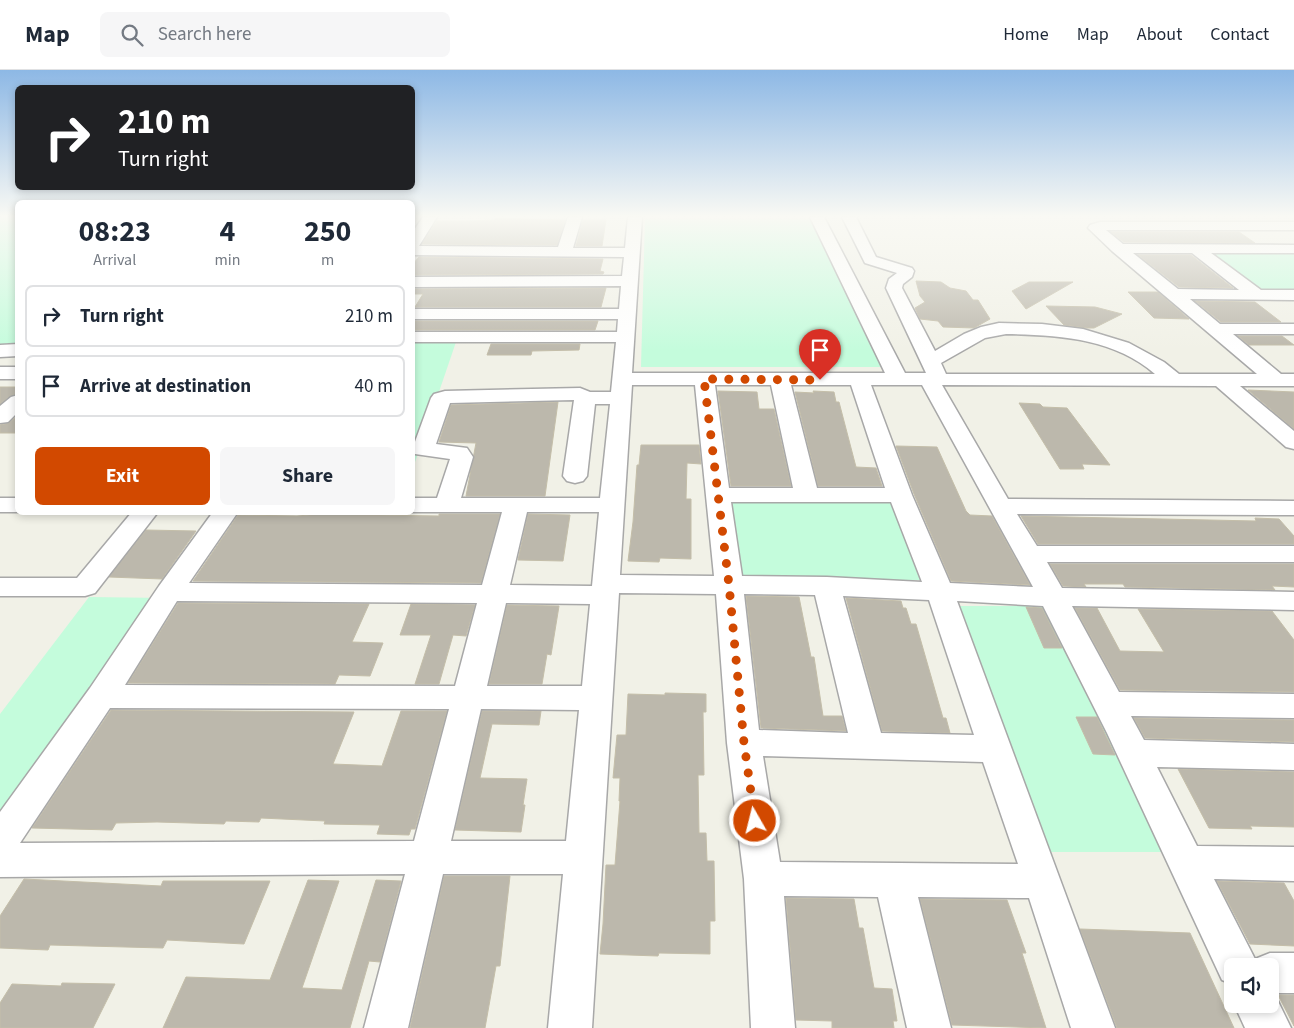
<!DOCTYPE html>
<html lang="en">
<head>
<meta charset="utf-8">
<style>
	body { margin:0; font-family:"Source Sans 3",sans-serif; background:#f6f6f7; color:#1f2937; height:100vh; display:flex; flex-direction:column; font-size:19px; white-space:nowrap }
	* { box-sizing:border-box; margin:0 }
	p { font-size:16px; color:#747a83 }
	.icon { flex:none; width:28px; height:28px; fill:none; stroke:currentColor; stroke-width:2; stroke-linecap:round; stroke-linejoin:round }
	.map { position:relative; flex:1; overflow:hidden }
	.drawer { position:absolute; left:15px; top:130px; width:400px; height:315px; display:flex; flex-direction:column; background:#fff; border-radius:8px; box-shadow:0 2px 8px #0003 }
	.drawer>* { flex:none }
	.guide { position:absolute; left:15px; top:15px; width:400px; height:105px; border-radius:8px; box-shadow:0 2px 8px #0003; background:#202124; color:#fff; overflow:hidden }
	.tools { position:absolute; left:1224px; top:888px; display:grid; gap:10px }
	.tools a { display:grid; place-items:center; width:55px; height:55px; border-radius:8px; background:#fff; box-shadow:0 2px 8px #0003; font-size:25px }
	.pin { position:absolute; display:grid; place-items:center; width:42px; height:42px; color:#fff; margin:-51px -21px; border-radius:50% 50% 50% 0; rotate:-45deg; box-shadow:0 0 5px #0007 }
	.pin .icon { rotate:45deg }
	.me { position:absolute; width:55px; margin:-28px; rotate:352deg; stroke-linejoin:round; filter:drop-shadow(0 0 4px #0008) }
	.turn { display:flex; align-items:center; gap:18px; height:105px; padding:0 20px; font-size:22px }
	.turn .icon { width:65px; height:65px; stroke-width:2.5 }
	.turn b { display:block; font-size:35px; line-height:42px }
	.eta { display:flex; justify-content:space-evenly; align-items:center; height:85px; text-align:center }
	.eta b { font-size:30px; font-weight:700; line-height:35px }
	.action { display:flex; gap:10px; margin-top:auto; padding:10px 20px }
	.action a { flex:1; height:58px; border-radius:8px; background:#d24900; color:#fff; font-size:20px; font-weight:700; line-height:58px; text-align:center }
	.action a+a { background:#f6f6f7; color:#1f2937 }
	ul { padding:0; list-style:none }
	li { display:flex; align-items:center; gap:15px; height:62px; margin:0 10px 8px; padding:0 10px; border:2px solid #e0e1e3; border-radius:8px }
	li div { flex:1 }
	li b { display:block; font-size:19px }
	li em { font-style:normal }
	header { display:flex; align-items:center; gap:30px; box-sizing:border-box; height:70px; padding:0 25px; background:#fff; border-bottom:1px solid #e0e1e3 }
	header strong { font-size:24px }
	nav { display:flex; gap:28px; margin-inline-start:auto; font-size:18px }
	.search { width:350px; height:45px; background:#f6f6f7; display:flex; align-items:center; gap:12px; box-sizing:border-box; padding:0 18px; border-radius:8px; color:#747a83; font-size:19px }
	.map>svg:first-child { display:block }
</style>
</head>
<body>
<header>
<strong>Map</strong>
<div class="search"><svg class="icon" aria-label="search" viewBox="0 0 24 24"><circle cx="10" cy="10" r="6"/><path d="M15 15l6 6"/></svg>Search here</div>
<nav><a>Home</a><a>Map</a><a>About</a><a>Contact</a></nav>
</header>
<div class="map">
<svg width="1294" height="958" viewBox="0 0 1294 958">
	<rect width="100%" height="100%" fill="#f1f1e7"/>
	<path fill="#c4fcdc" d="M0,147H17V275H0Z
		M645,149H826L894,297H641Z
		M1204,180L1294,181V222H1260Z
		M413,272H456L413,398Z
		M728,429L893,430L923,510H737Z
		M89,527L166,528L0,778V644Z
		M953,536H1045L1174,782H1051Z"/>
	<path fill="#bcb8ac" stroke="#c4bea9" d="M496,148L565,150L557,175L422,174L437,151H470L494,150Z
		M583,150H606L602,176H576Z
		M1111,162H1239L1255,173L1124,172Z
		M1138,185H1191L1233,218L1179,217Z
		M419,187L603,189L600,201L604,202L603,204L412,205V195Z
		M916,211L941,212L950,218L966,221L973,230H978L990,249L974,258L943,257L938,251L920,249L915,238L925,232L920,226Z
		M1029,212H1073L1026,239L1012,221Z
		M606,218L601,237H415L423,224H412V219Z
		M1128,222H1158L1189,249L1154,248Z
		M1195,231L1255,232L1281,252H1221Z
		M1046,236L1095,237L1122,244L1094,258H1087L1064,255Z
		M412,251H598L595,260H412Z
		M1238,266H1282L1294,275H1249Z
		M491,274H580L579,280L532,281L531,285H487Z
		M0,317H18V323L10,326L0,334Z
		M1248,320L1294,322V359Z
		M718,321L757,322L759,339H774L791,416H731Z
		M813,321L834,322L836,332H839L856,397L876,398L882,416H818L795,322L814,323Z
		M558,332L545,426H466L476,373L439,372L451,335Z
		M1019,333L1040,334L1043,337L1067,338L1110,395L1082,394L1084,399H1060Z
		M18,345V363H0V355L9,353Z
		M641,375H699L701,394L687,393L686,429H691V489L660,488L659,492L628,491L633,452L637,395H639Z
		M896,376L937,377L966,441L970,445L992,446L1030,515L951,511L914,424Z
		M321,444L439,446V444H500L481,513L193,511L238,445L297,446Z
		M528,444L570,445L563,491L518,490Z
		M1021,446L1256,451L1255,448L1279,449L1294,466V474H1038Z
		M146,460L196,461L162,509L109,507Z
		M1050,494H1294V517L1272,516L1275,520L1125,517L1123,514H1084L1086,517L1063,516Z
		M746,526L799,527L811,587H814L823,646H842L846,661L761,658Z
		M846,528L901,531L903,538H906L911,554H916L943,648H946L950,663L882,661Z
		M178,533L369,534L352,572L383,573L370,606L339,605L335,614L128,613Z
		M411,534L475,535L466,566L453,565L439,614H415L431,565H400Z
		M507,535L559,536L551,585L547,584L542,614H489Z
		M1026,537L1042,538L1062,578H1044Z
		M1075,538H1097L1120,581L1164,582L1138,539L1272,541L1294,570V622L1120,620Z
		M665,623L706,624V642H703L704,705H698L699,763H706L707,791H714L715,851H710V884L659,883L658,886L600,884L603,854L606,795H615L620,731H619L620,708H613L617,665H626L628,624L665,625Z
		M111,640L354,642L333,694L382,696L401,641H447L415,759H411L409,765L377,764L380,755L324,754L325,751L261,748L259,752L226,751L224,754L157,752L116,753L112,760L32,758Z
		M482,641H541L539,655L492,654L480,708L527,709L523,735H525L521,762L455,760Z
		M1076,647H1097L1115,685L1093,684Z
		M1134,648L1294,650V672L1145,668Z
		M1178,699L1294,702V757L1250,756L1252,759L1209,758Z
		M444,806H510L500,896H496L485,958H410Z
		M24,809L161,816L163,811H270L244,874L167,870L163,878L50,875L48,880L0,878V846Z
		M308,810L339,811L302,918L342,920L376,810L401,811L380,892L369,891L350,958H163L186,907L270,910Z
		M1217,811L1284,813L1294,831V876L1250,874Z
		M786,828L854,829L859,858H863L874,918L892,919L897,951H893L894,958H832V951L796,950Z
		M920,829L1007,830L1026,883H1022L1046,958L952,955Z
		M1080,859L1190,863L1234,958H1117Z
		M62,913L115,914L93,958H0V933L12,914L61,916Z
		M1278,925H1294V956Z"/>
	<g fill="none" stroke-linecap="round" stroke-linejoin="round">
		<g stroke="#a8a8a8" stroke-width="3">
			<path id="minor" d="M423,147H437L419,176L558,177L568,147H582L573,178H625L628,147H642L632,303H885L810,147H824L905,303H926L886,218L889,209L897,203L865,193L842,147H856L876,187L912,198L914,201L912,207L903,214L902,218L935,281L964,264L981,257L999,253L1042,254L1083,259L1129,273L1164,292L1179,304H1257L1112,181L1088,158L1090,155L1100,152H1294V160H1106L1123,174L1294,175V183H1211L1261,220H1294V230L1190,229L1220,254H1294V264H1233L1281,304H1294V316H1240L1294,361V379L1286,377L1216,316L942,315L1008,429L1294,431V445L1017,444L1037,476H1294V492H1047L1062,518L1294,522V540L1072,536L1119,622L1294,624V648L1131,646L1144,670L1294,674V700L1157,697L1197,776L1294,777V811L1214,809L1255,889L1270,883H1294V923H1274L1291,958H1245L1234,934H1270V896H1232V914L1222,910L1107,663L1043,536L957,531L1115,958H1071L1029,828L918,827L951,958H907L878,827L784,826L795,958H751L744,809L727,673L716,524L619,523L592,958H548L563,804H443L408,958H364L405,804L0,807V742L90,618L159,516L213,442H238L189,513L482,515L502,442H412V428H437L450,389L415,384L412,380L431,328L434,324L445,321L580,318L590,322H611L616,272H412V262H617L618,249H412V239H619L621,216L412,217V207L622,206L624,187L412,185V163ZM1133,183H1192L1239,220L1178,219ZM1006,264C1057,265 1114,268 1155,304H946L941,293L985,268ZM632,315H695L714,506L620,505ZM715,315H771L793,418H729ZM791,315H851L885,418H817ZM871,315H922L1033,517L950,513L912,425ZM574,330L563,406L567,411L575,413L583,411L587,406L595,334H610L600,428H461L473,387L467,378L436,374L450,333ZM731,432H891L922,512L827,507L742,506ZM527,442H599L592,516L510,515ZM744,524L815,525L848,663L759,660ZM843,526L929,530L974,665L881,663ZM177,531L477,533L455,616L125,615ZM506,533L590,534L582,616H487ZM110,638L449,639L414,771L20,773ZM481,639L579,640L566,771H451ZM763,686L983,692L1018,794L780,792Z
				M18,274V286L0,287V275Z
				M0,297H18V309H0Z
				M18,325V342L8,352L0,353V336L11,327Z
				M0,428H18V442H0Z
				M132,442H158L95,523L85,526H0V508H77Z"/>
		</g>
		<use href="#minor" fill="#fff" fill-rule="evenodd"/>
	</g>
	<linearGradient id="sky" x2="0" y2="1"><stop stop-color="#8db8e5"/><stop offset="0.52" stop-color="#f9f9f4"/><stop offset="1" stop-color="#f9f9f4" stop-opacity="0"/></linearGradient>
	<rect width="1294" height="281" fill="url(#sky)"/>
	<g fill="none" stroke-linecap="round" stroke-linejoin="round">
		<path stroke="#d24900" stroke-width="9" stroke-dasharray="0 16.2" d="M755,751L744,673L729,515L704,309L820,310"/>
	</g>
</svg>
<div class="tools">
<a><svg class="icon" aria-label="sound" viewBox="0 0 24 24"><path d="M4 9h4l5-4v14l-5-4H4zM17 9q2 3 0 6"/></svg></a>
</div>
<div class="pin" style="left:820px;top:310px;background:#d93025"><svg class="icon" aria-label="arrive" viewBox="0 0 24 24"><path d="M6 21V4h12l-3 4 3 4H6"/></svg></div>
<svg class="me" style="left:755px;top:751px" viewBox="-20 -20 40 40"><circle r="17" fill="#d24900" stroke="#fff" stroke-width="3"/><path d="M0-11L8 9 0 5-8 9z" fill="#fff"/></svg>
<div class="guide">
<div class="turn"><svg class="icon" aria-label="right" viewBox="0 0 24 24"><path d="M7 20v-9h11M14 6l5 5-5 5"/></svg><div><b>210 m</b>Turn right</div></div>
</div>
<section class="drawer">
<div class="eta">
<div><b>08:23</b><p>Arrival</p></div>
<div><b>4</b><p>min</p></div>
<div><b>250</b><p>m</p></div>
</div>
<ul>
<li><svg class="icon" aria-label="right" viewBox="0 0 24 24"><path d="M7 20v-9h11M14 6l5 5-5 5"/></svg><div><b>Turn right</b></div><em>210 m</em></li>
<li><svg class="icon" aria-label="arrive" viewBox="0 0 24 24"><path d="M6 21V4h12l-3 4 3 4H6"/></svg><div><b>Arrive at destination</b></div><em>40 m</em></li>
</ul>
<div class="action"><a>Exit</a><a>Share</a></div>
</section>
</div>
</body>
</html>
